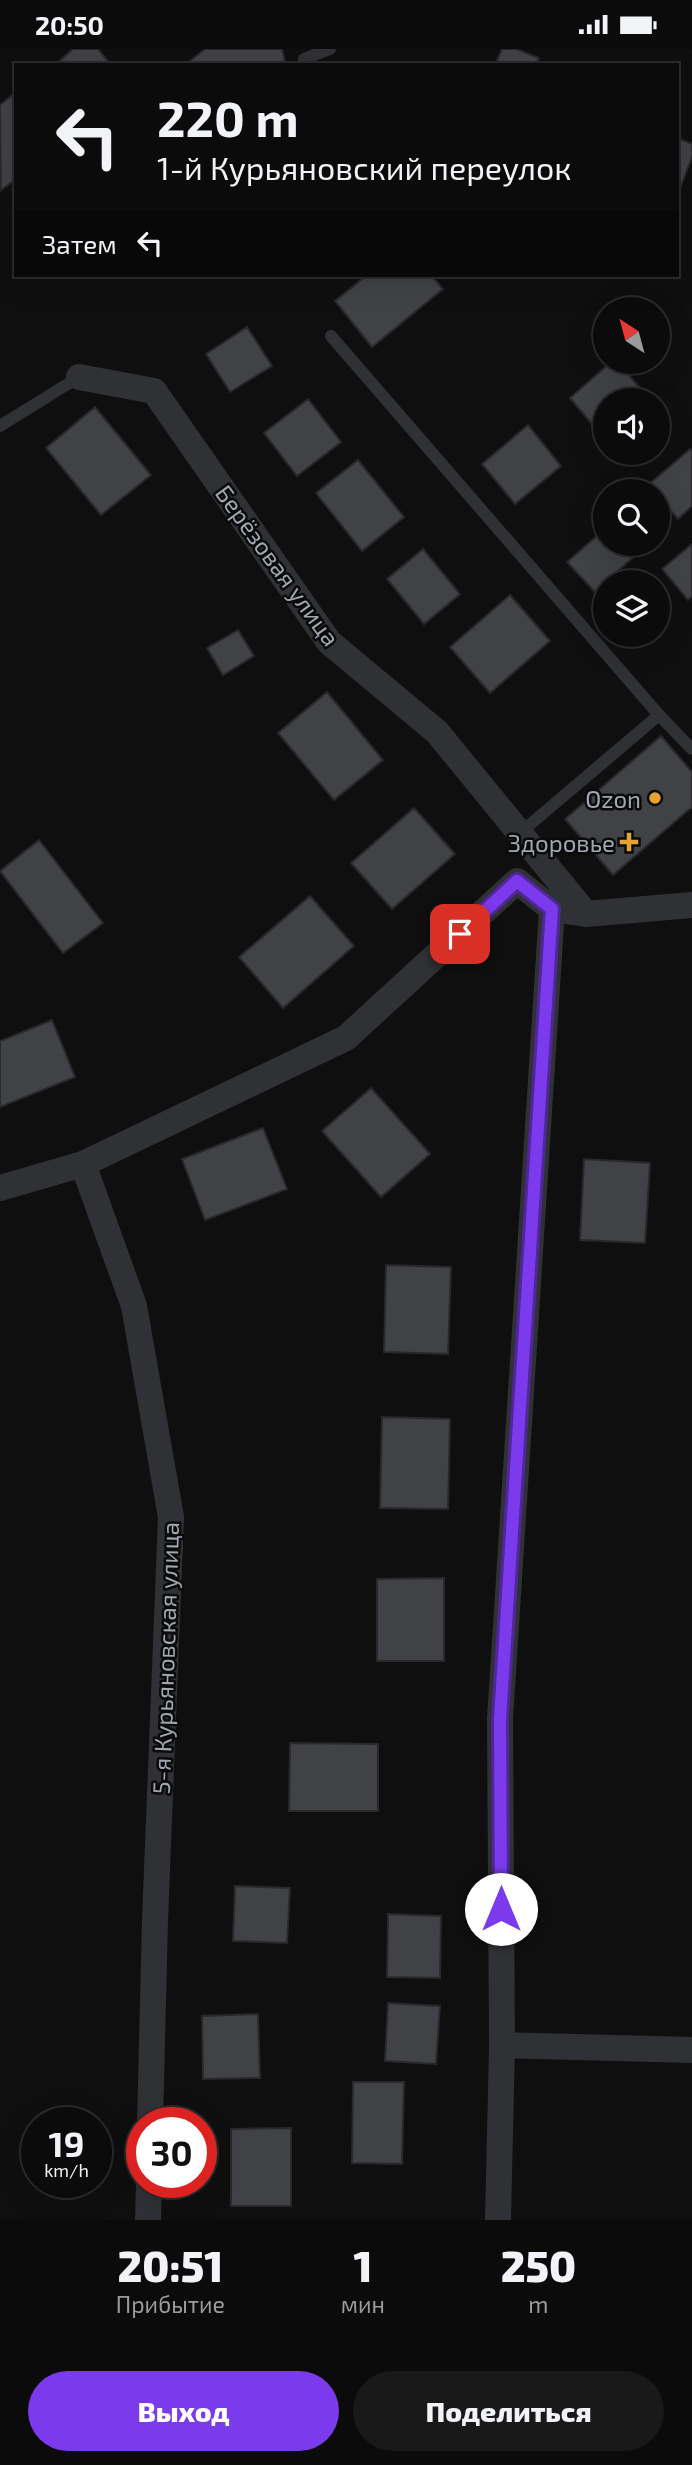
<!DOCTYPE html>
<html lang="ru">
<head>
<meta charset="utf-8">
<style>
	body { margin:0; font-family:"Exo 2",sans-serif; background:#19191a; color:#f1f3f6; height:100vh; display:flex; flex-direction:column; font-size:26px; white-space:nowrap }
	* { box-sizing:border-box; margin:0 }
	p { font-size:23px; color:#9a9b9d }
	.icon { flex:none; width:38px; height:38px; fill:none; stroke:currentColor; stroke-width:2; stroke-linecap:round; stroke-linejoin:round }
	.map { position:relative; height:2171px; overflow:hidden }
	.side { display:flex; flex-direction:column; background:#0b0b0c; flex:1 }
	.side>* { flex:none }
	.banner { position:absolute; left:14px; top:14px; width:665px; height:214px; border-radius:0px; box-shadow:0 7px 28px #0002,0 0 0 2px #2b2b2d; background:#0b0b0c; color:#f1f3f6; overflow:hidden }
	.needle { width:46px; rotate:324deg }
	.tools { position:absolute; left:593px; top:248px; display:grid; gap:14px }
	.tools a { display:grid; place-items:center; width:77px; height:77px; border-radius:50%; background:#0b0b0c; box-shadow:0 7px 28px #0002,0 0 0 2px #2b2b2d; font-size:35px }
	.speed { position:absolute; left:21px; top:2058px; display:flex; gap:14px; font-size:35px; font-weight:700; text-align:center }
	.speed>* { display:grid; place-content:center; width:91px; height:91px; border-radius:50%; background:#0b0b0c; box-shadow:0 7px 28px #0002,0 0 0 2px #2b2b2d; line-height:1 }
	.speed small { font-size:18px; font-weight:400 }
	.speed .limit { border:10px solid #d22; background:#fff; color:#111 }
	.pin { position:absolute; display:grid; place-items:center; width:60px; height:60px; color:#fff; margin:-30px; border-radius:14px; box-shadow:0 4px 10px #0006 }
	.me { position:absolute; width:77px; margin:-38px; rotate:0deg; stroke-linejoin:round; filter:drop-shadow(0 0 5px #0008) }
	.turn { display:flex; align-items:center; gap:24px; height:147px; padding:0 28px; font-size:32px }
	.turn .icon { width:91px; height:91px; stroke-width:2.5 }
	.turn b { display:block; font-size:49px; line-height:60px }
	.then { display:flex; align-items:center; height:66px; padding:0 28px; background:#0003; gap:14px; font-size:26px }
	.eta { display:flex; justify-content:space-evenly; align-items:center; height:119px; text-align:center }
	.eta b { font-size:42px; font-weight:800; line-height:49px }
	.action { display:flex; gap:14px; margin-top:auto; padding:14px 28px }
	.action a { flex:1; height:80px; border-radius:42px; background:#7c3aed; color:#fff; font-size:28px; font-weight:800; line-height:80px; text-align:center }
	.action a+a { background:#19191a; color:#f1f3f6 }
	.status { display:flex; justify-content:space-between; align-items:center; height:49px; padding:0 35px; background:#0b0b0c; direction:ltr }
	.status svg { height:19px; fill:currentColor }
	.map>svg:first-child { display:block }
</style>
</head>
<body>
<div class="status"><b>20:50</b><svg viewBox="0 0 49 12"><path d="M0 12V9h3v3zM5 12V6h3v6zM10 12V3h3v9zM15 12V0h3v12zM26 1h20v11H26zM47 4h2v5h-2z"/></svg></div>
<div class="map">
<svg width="692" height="2171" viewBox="0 0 692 2171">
	<rect width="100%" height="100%" fill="#0f0f10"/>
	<path fill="#404246" stroke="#29292c" stroke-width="2" d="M73,0H98L111,16H55Z
		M205,0H282L285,13L283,16H185Z
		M502,0H516L539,9L536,16H495Z
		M11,47L16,53V130L1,141L0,56Z
		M677,89L692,95V108L677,147Z
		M367,226H431L443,240L372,298L335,252Z
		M247,278L272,317L230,343L206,305Z
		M611,313H617L643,342L632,352H606V375L598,382L570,349Z
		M308,350L341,393L297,427L264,384Z
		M95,358L151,426L101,466L46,399Z
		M528,376L561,417L515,455L482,415Z
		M690,400L692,402V457L678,470L658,447V443H654L648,436Z
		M358,411L404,468L362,502L316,444Z
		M606,479V495H635L641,501L595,543L567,513Z
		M692,495V547L688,551L662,520Z
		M423,500L460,545L424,575L387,530Z
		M510,546L550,592L490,644L450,598Z
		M238,581L254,607L223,626L207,599Z
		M327,643L383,711L334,751L278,684Z
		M661,687L692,723V758L613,826L565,770Z
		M414,759L455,805L392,860L351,814Z
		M39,791L103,874L63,904L0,822Z
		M310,847L354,897L283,959L239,908Z
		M52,971L75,1028L0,1058V992Z
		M371,1039L430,1105L381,1148L322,1082Z
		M263,1079L287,1140L205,1171L182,1110Z
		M584,1110L650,1114L645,1194L580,1191Z
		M386,1216L451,1218L448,1305L384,1303Z
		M382,1368L450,1370L448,1460L380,1459Z
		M444,1529V1612H377V1530Z
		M290,1694L378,1695V1762H289Z
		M235,1837L290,1839L287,1894L233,1892Z
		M388,1865L441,1867L440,1929L387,1928Z
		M388,1954L440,1957L436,2015L385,2012Z
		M258,1965L260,2029L203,2030L202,1967Z
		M353,2033H404L402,2115L352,2114Z
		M291,2079V2157H231V2080Z"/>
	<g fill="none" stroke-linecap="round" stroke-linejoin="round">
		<path stroke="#303135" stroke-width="12" d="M304,16V10L330,0
			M331,287L659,666
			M0,377L79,328
			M520,784L659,666L692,700"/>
		<path stroke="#303135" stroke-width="26" d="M79,328L154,342L329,593L437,683L586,865
			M83,1115L134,1257L171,1468L155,1871L150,2074
			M0,1139L83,1115L346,989L517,832L552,860L586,865L692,856
			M502,1996L692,2001
			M148,2171L149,2133
			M498,2171L502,1996L500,1670L552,860"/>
	</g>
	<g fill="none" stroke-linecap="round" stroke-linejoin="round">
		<g stroke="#51269a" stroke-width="18">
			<path id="route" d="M460,885L517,832L552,860L500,1670L501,1860"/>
		</g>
		<use href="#route" stroke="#7c3aed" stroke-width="12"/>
	</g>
	<g fill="#e6a331" stroke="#0a0a0b" stroke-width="2.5">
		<circle cx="655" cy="749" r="7"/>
		<path d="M625.5 782.5h7v7h7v7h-7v7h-7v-7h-7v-7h7z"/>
	</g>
	<g text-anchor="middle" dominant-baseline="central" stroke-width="5" stroke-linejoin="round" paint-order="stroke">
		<g font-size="24" fill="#a1a6b0" stroke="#0a0a0b">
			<text transform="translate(278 516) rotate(54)">Берёзовая улица</text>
			<text transform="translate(165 1609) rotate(-88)">5-я Курьяновская улица</text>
		</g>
		<g font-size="24" fill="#a1a6b0" stroke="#0a0a0b" text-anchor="end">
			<text x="641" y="749">Ozon</text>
			<text x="615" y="793">Здоровье</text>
		</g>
	</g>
</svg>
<div class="tools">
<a><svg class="needle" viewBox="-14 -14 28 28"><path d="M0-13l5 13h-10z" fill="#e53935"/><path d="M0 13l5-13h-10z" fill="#9a9b9d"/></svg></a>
<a><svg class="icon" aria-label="sound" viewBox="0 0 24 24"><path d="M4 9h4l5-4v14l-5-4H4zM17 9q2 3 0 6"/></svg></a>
<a><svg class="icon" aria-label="search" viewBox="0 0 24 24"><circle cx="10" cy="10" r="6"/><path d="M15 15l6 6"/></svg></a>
<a><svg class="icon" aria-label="layers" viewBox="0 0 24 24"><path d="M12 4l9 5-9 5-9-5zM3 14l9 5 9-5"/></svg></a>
</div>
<div class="speed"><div>19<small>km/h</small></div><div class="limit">30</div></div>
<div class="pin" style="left:460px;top:885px;background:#d93025"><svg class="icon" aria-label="arrive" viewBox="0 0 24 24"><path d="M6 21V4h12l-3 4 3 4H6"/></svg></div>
<svg class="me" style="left:501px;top:1860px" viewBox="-20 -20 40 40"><circle r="19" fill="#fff"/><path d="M0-13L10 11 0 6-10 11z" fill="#7c3aed"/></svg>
<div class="banner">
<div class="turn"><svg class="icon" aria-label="left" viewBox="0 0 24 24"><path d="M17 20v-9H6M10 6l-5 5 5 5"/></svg><div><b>220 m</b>1-й Курьяновский переулок</div></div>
<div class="then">Затем<svg class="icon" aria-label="left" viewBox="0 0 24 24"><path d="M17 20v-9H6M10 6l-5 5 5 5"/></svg></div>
</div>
</div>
<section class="side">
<div class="eta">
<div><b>20:51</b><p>Прибытие</p></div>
<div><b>1</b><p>мин</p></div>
<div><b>250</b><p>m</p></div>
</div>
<div class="action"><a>Выход</a><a>Поделиться</a></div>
</section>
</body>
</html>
